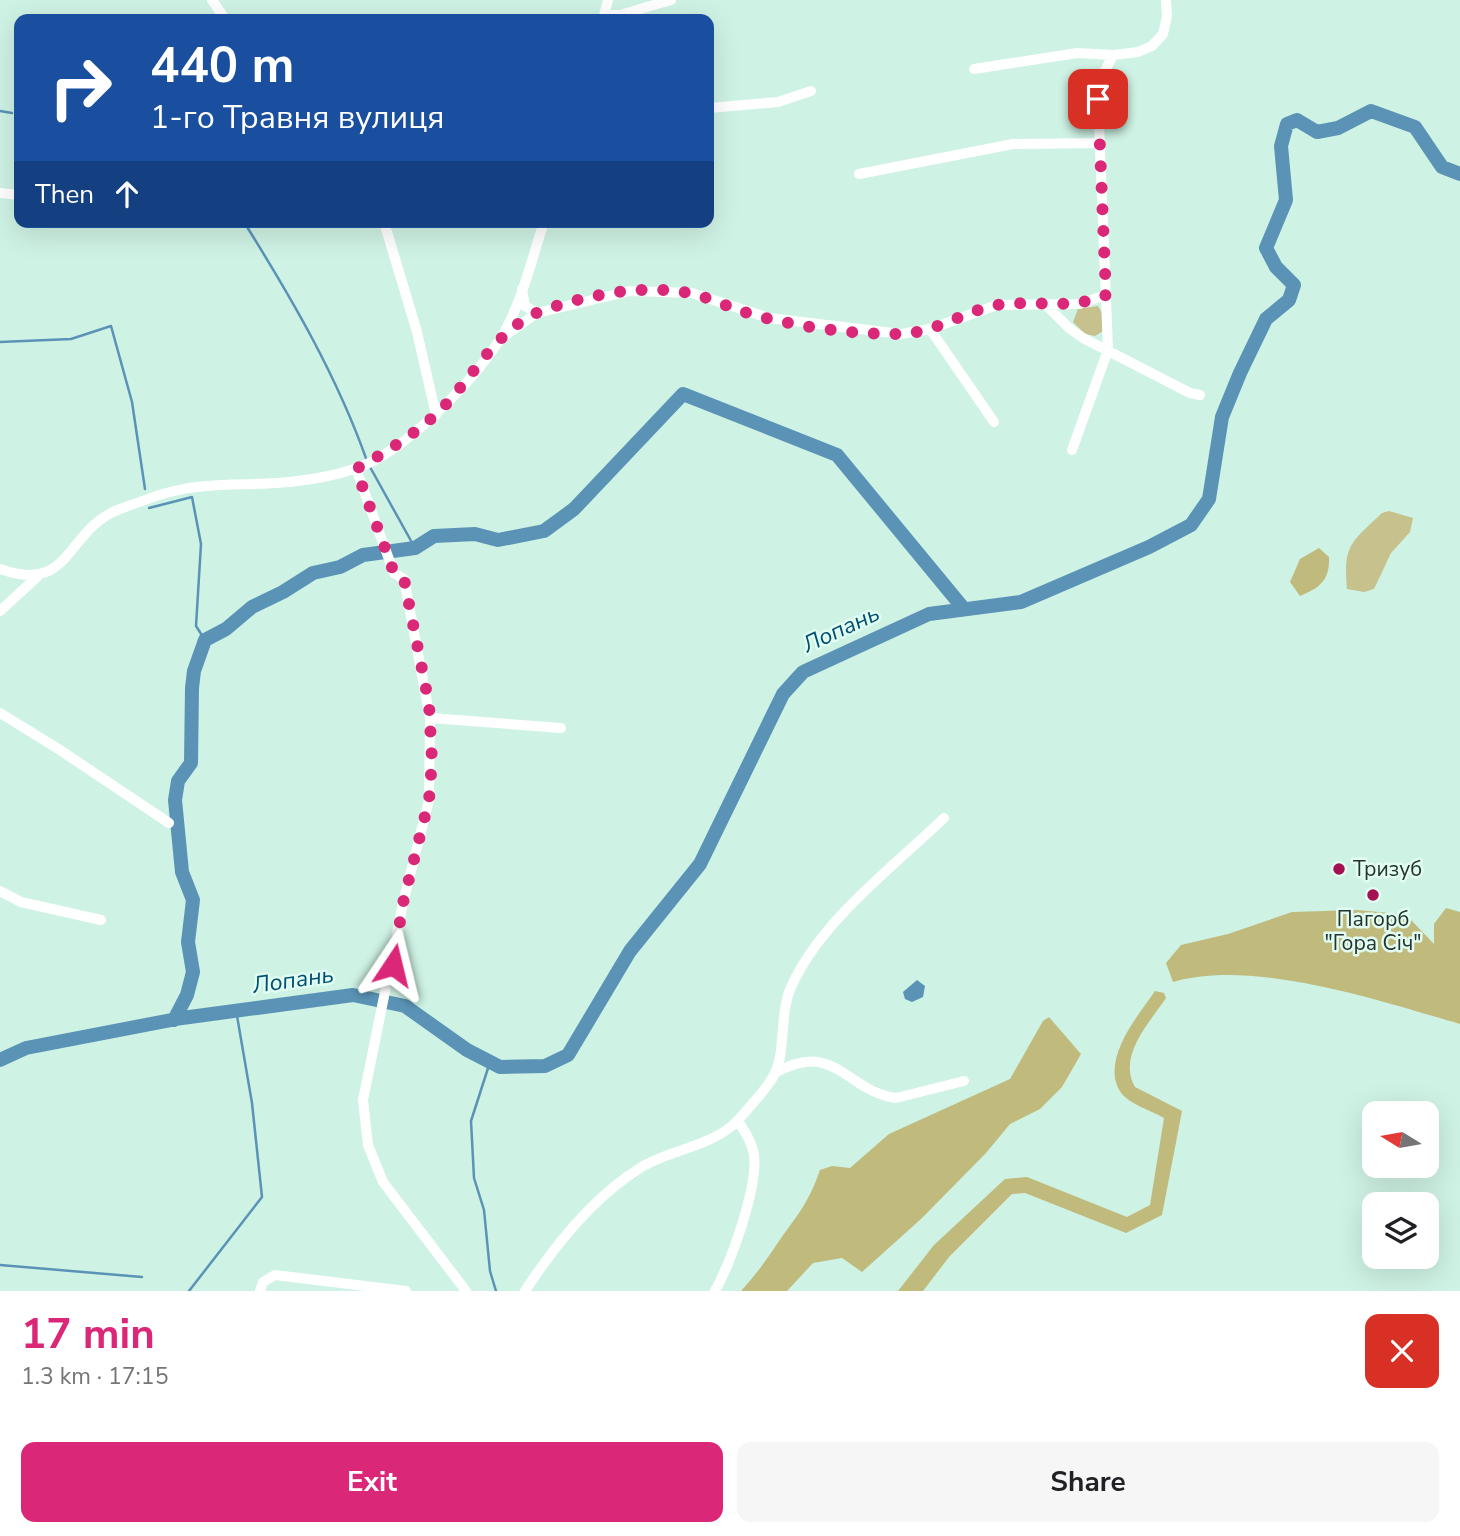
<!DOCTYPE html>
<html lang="en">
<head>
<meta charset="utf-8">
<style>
	body { margin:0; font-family:"Nunito Sans",sans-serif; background:#f6f6f6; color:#202124; height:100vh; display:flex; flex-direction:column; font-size:26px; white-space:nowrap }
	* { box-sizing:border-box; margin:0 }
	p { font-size:23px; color:#757577 }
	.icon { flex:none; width:38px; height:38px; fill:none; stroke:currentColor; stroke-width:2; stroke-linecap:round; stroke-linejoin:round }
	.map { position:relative; height:1291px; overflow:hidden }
	.drawer { display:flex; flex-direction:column; background:#fff; flex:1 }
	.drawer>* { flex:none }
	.top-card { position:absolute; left:14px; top:14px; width:700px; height:214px; border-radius:14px; box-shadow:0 7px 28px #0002; background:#1a4fa0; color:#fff; overflow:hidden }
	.needle { width:46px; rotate:281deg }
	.buttons { position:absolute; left:1362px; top:1101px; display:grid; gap:14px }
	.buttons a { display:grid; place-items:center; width:77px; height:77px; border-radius:14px; background:#fff; box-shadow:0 7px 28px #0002; font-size:35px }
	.pin { position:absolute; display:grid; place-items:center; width:60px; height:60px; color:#fff; margin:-30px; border-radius:14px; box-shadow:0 4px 10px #0006 }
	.me { position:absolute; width:77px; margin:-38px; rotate:10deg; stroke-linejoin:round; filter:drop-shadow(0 0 5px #0008) }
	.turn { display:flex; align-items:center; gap:24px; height:147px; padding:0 21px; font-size:32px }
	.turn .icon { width:91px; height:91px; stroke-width:2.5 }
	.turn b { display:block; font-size:49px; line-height:60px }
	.then { display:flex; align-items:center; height:66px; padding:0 21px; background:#0003; gap:14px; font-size:26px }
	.round { display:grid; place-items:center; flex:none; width:74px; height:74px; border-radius:14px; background:#f6f6f6 }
	.headline { display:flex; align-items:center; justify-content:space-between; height:119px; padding:0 21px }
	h1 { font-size:42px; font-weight:700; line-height:52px; color:#db2777 }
	.cta { display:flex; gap:14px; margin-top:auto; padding:14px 21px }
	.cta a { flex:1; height:80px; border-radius:14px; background:#db2777; color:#fff; font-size:28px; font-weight:700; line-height:80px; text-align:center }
	.cta a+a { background:#f6f6f6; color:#202124 }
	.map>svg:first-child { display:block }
</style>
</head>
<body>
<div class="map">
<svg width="1460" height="1291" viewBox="0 0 1460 1291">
	<rect width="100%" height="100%" fill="#cef2e4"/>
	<path fill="#c6c18d" d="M1098,306L1102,313L1103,331L1095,336L1085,334L1073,322L1078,309Z
		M1389,511L1413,518L1410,532L1391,553L1374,589L1364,592L1347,589C1343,544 1351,543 1382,513Z"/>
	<path fill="#c0ba7d" d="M1319,548L1329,557C1330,580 1320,588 1300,596L1290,582L1300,559Z
		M1446,908L1460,912V1024C1381,1001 1252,958 1173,982L1166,963L1181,945L1228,934L1292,912L1357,910L1401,914L1412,921L1434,944V924Z
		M1155,991L1164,993L1166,998C1150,1022 1117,1056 1135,1087L1182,1111L1162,1215L1126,1233L1025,1193L1012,1194L949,1257L923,1291H898L934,1245L1005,1179L1027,1177L1127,1217L1150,1205L1164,1118C1152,1111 1130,1104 1122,1094C1098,1062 1138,1016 1155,991Z
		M1049,1017L1081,1054L1062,1087L1040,1109L1010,1124L986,1153L922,1218L862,1272L842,1258L813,1263L787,1291H741C754,1277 764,1263 775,1247C796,1216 807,1207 820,1170L832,1166L850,1168L889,1134L1010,1079L1043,1021Z"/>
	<path fill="#5a93b6" d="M917,980L925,986L923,997L912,1002L905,999L903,992Z"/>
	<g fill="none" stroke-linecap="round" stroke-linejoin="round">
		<path stroke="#5a93b6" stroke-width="2.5" d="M0,111L12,113
			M244,222C292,299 337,376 367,461
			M0,342L71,339L111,326L132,402L145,489
			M370,467L415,548
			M149,508L192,497L201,544L196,626L205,640
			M490,1062L471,1121L474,1178L484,1210L490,1271L496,1291
			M0,1265L142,1277
			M189,1291L262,1197L252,1103L236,1010"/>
		<path stroke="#5a93b6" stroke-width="14" d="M174,1020L187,995L193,972L188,942L193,900L182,872L175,800L178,781L191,763L192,688L194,671L205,640L226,629L252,607L283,592L313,573L340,567L363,555L415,548L434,536L475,534L498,540L544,531L574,509L683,394L837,455L964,609
			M0,1060L26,1048L182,1018L353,995L405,1006L467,1050L500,1067L545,1066L568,1055L630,951L700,864L783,694L803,672L929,614L1021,602L1149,547L1191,525L1209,499L1222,417L1240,373L1266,319L1289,300L1294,285L1276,267L1266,248L1286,200L1281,146L1287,124L1297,120L1317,132L1338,128L1371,111L1415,127L1442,167L1460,174"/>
		<path stroke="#fff" stroke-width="10" d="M212,0L225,19
			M604,15H620L671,0
			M603,19L608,0
			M974,69L1077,53L1113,55L1138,52L1152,46L1163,34L1167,16L1166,0
			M709,108L778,102L811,91
			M859,174L1013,144L1100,143
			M0,193L19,195
			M384,222L417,332L436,415
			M522,289L525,306L537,313
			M1046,305L1069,328L1083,338L1190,393L1200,395
			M930,329L994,422
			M500,339L537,313L630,291L692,293L769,318L901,334L930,329L997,305L1079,304L1106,295
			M1072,450L1108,350L1098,99L1103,75L1113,55
			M356,469L394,573L404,579L430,718L429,800L403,903L363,1100L368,1145L383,1182L466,1291
			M0,569C73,595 65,529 120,509C137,503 154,496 170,492C210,481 256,487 297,481C316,479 336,475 354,469C403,454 471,383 499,341C521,307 531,261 544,222
			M0,611L37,577
			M0,713L60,750L169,823
			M430,718L561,728
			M0,891L21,902L101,920
			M775,1073C836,1039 845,1091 896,1098L964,1081
			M260,1291L263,1282L275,1275L406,1291
			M525,1291C555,1245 592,1198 640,1168C670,1149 714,1147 739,1119C748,1109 770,1085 775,1073C786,1051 779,1012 792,985C822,920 892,868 944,818
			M715,1291C731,1262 758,1188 754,1155C752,1142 745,1132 738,1121"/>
	</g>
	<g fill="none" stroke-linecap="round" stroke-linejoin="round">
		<path stroke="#db2777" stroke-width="12" stroke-dasharray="0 21.6" d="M393,965L403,903L429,800L432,761L429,704L404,579L394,573L356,469C384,453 411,437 435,415C470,384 494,330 539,312C584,295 642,284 689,293C708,297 726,306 744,312C790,326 853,335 901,334C935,333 964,311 997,305C1036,299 1067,311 1106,295L1098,99"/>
	</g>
	<g fill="#a41252" stroke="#e1fdf2" stroke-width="2.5">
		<circle cx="1339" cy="869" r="7"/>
		<circle cx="1373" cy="895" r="7"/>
	</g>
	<g text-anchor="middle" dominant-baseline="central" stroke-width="5" stroke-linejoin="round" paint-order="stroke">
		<g font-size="21" fill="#25322d" stroke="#e1fdf2" text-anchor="start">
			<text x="1353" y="869">Тризуб</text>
			<text x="1373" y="919" text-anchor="middle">Пагорб<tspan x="1373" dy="24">"Гора Січ"</tspan></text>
		</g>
		<g font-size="23" font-style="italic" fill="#004e71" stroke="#e1fdf2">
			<text transform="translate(841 629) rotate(-25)">Лопань</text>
			<text transform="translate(293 980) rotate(-8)">Лопань</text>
		</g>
	</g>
</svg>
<div class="buttons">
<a><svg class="needle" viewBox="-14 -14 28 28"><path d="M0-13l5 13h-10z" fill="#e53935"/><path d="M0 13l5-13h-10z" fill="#757577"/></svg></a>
<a><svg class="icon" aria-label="layers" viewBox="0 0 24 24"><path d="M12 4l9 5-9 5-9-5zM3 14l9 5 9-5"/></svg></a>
</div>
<div class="pin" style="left:1098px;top:99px;background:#d93025"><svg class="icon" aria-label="arrive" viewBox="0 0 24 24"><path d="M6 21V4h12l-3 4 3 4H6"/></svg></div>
<svg class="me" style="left:393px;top:965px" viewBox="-20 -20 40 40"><path d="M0-17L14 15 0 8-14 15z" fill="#db2777" stroke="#fff" stroke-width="4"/></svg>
<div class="top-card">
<div class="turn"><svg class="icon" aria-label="right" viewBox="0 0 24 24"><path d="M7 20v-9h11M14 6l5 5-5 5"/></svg><div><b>440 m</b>1-го Травня вулиця</div></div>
<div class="then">Then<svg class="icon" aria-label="ahead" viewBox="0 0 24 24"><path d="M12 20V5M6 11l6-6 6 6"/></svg></div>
</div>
</div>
<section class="drawer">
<div class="headline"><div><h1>17 min</h1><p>1.3 km · 17:15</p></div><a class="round" style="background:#d93025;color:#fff"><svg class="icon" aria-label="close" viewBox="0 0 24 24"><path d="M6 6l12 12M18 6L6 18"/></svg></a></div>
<div class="cta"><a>Exit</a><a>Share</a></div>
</section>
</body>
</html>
